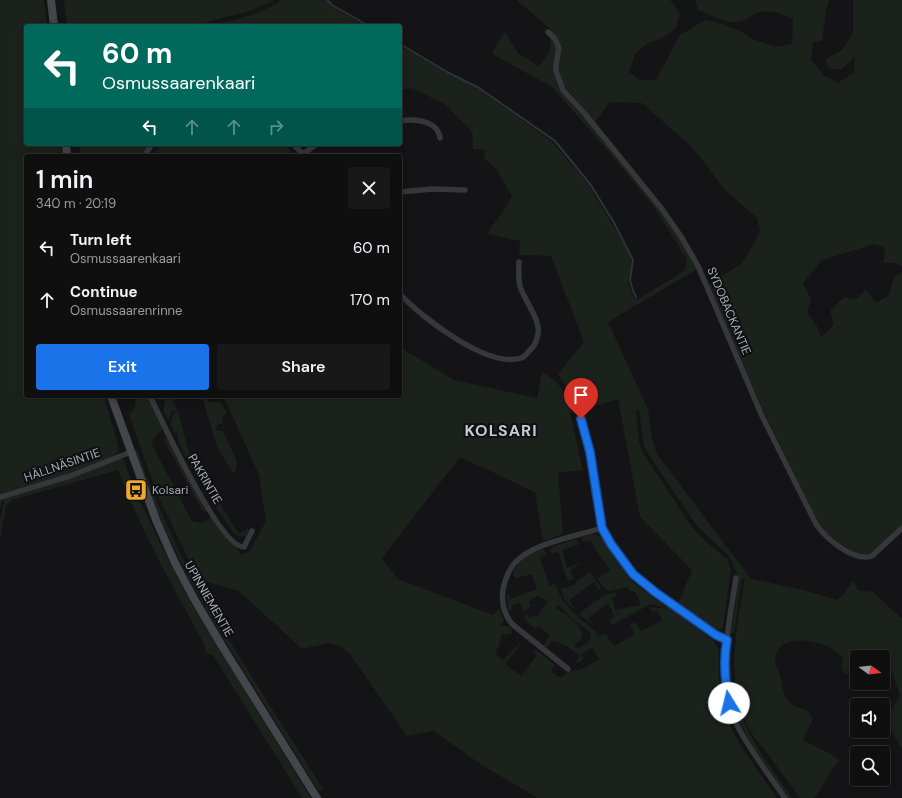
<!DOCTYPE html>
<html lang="en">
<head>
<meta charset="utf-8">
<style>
	body { margin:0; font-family:"DM Sans",sans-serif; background:#181819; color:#f1f3f6; height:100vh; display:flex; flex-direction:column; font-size:15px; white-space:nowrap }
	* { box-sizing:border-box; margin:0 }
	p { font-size:13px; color:#9b9c9f }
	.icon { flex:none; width:22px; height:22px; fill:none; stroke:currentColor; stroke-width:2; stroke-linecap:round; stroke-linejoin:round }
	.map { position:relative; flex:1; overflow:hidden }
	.details { position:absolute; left:24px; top:154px; width:378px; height:244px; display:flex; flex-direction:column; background:#0f0f10; border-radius:4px; box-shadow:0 2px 10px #0003,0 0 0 1px #2f2f30 }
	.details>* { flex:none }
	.banner { position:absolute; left:24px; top:24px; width:378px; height:122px; border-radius:4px; box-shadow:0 2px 10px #0003,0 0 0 1px #2f2f30; background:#00695c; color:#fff; overflow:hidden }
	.needle { width:26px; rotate:105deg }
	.fabs { position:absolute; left:850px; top:650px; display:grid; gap:8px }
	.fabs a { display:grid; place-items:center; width:40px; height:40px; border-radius:4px; background:#0f0f10; box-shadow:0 2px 10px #0003,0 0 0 1px #2f2f30; font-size:20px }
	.pin { position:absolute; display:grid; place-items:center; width:34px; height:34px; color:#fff; margin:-41px -17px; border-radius:50% 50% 50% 0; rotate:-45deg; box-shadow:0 0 4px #0007 }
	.pin .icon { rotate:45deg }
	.me { position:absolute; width:44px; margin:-22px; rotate:351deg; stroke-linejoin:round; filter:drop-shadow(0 0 3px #0008) }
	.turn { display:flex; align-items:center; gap:14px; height:84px; padding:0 12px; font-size:18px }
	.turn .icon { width:52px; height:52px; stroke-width:2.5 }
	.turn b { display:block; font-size:28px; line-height:34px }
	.lanes { display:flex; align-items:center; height:38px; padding:0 12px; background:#0003; justify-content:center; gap:20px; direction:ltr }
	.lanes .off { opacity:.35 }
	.round { display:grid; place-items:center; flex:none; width:42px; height:42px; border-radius:4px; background:#181819 }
	.headline { display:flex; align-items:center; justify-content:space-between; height:68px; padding:0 12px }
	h1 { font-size:24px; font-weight:600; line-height:30px }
	.action { display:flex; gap:8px; margin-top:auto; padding:8px 12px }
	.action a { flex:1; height:46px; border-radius:4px; background:#1a73e8; color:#fff; font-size:16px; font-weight:600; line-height:46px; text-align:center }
	.action a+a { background:#181819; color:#f1f3f6 }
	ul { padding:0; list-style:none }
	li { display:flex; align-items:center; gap:12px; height:52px; padding:0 12px }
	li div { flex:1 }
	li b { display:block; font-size:15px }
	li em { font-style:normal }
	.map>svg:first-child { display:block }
</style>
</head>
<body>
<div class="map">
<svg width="902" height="798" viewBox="0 0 902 798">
	<rect width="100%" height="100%" fill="#141416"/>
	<path fill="#1b211b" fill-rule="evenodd" d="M0,0H44L47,26H26V144H61L62,156H26V396H104L119,449L117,453L108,459L81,470L0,494Z
		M64,0H275L250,11L192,26H67Z
		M280,0H325L331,6L365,26H209L255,14L278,3Z
		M517,0H670L680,13L676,28L660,39L648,43L635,54L629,72L640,80H656L679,36L705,20L723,24L740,31L753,39L775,47L792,44L793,19C782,14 772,10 760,12C751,14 744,23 734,22C723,22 708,14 698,10L695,0H829L826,10L822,41L813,42L811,60L825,76L838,83L854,72L855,57L842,69H829L826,59L842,50L853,33V0H902V266L894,263H884L885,248L875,244L822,260L803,283L811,299L807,313L817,326L821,338L834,324L830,311L844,297L856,299L866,290L876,303L889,295L894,277L902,272V524L873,553L864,554L856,553L838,542L826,532L818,522L763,410L737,351L709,284L741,264L753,246L760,231L757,218L725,190L692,147L642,103L610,102L595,122L561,82L557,85L593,127L673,227L697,269L608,322L648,409L652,438L657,454L751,579L803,590L837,600L843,595L853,580L858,590L873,592L902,619V749L888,724L884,722L900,696L892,672L883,667V657H857V671L846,675L841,668L843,657C836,652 830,647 822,644C805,639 777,636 775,660C775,665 779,670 780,675C785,696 782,704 807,710L813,719L803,740L832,755L839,761C830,770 824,787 814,798H800C789,783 778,768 767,753C760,744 751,734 746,723C725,675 737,627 745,578H742L734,633H731L739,579L734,566L728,555L697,526L647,452L644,446L639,410L636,409L639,443L643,453L692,527L702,538L727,559L731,569L723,627L719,630L713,629L678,604L692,570L640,517L618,399L578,411L570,393L558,374L584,342L551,256L522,255L519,253L520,241L488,234L489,230L502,213L512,197L497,170L484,158L486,151L480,149H473L472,132L446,105L413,88L400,90V46L452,76L462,80L483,92L552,142L587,183L624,244L632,261L628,283L632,295L637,300L685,270L687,259L654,207L610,153L552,87L494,55L492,52L505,32L518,53L539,66L550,51L551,29L523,6Z
		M79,144H148L141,156H80Z
		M161,144H285L296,156H152Z
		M400,346L406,351L454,380L537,398L542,372C559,381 567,394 575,412L570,413L583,470L558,473L563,534L543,541L535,492L460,457L382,558L398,579L493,615L499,609L504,620L501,626H508L512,629L511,634L501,635L499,646L495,651L497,653L496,655L503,660L521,642H522L505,664L521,676L537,655L533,652L535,649L555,665L551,671L557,676L562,677L567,672L582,669L599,659L592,648L581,654L583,658L582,659V661L574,663L580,657C573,649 562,642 552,641L546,648L543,646L550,636L538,626L536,629L527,622L524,614L531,618L533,615L537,617L547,602L537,595L535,598L533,597L529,603L531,605L528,609L523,611L521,604L519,603L512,605L513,610H508L507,595H509L510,599L537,589L532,574L518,578H515L513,573C518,560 531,553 544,549L547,555L540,557L549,586L555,584C563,607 579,618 597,632L596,634L599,636L605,633L614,646L635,634L630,625L635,622L641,631L662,620L657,610L653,612L650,608L651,607L660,608L668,607L713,640L719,649C719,669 718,691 724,710C735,742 758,770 777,798H538L483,766L434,731L407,736L350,654L340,646L330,643L302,649L239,591L198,579L157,494L129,415L135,407L136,396H148L163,429L157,434L151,443L192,521L202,523L211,517L241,554L249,552L266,521L259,475L227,404L221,396H400ZM556,605H559L570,617L591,633C591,642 584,645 577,648L575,647V644L581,640L583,633C578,624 567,614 557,609Z
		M164,396H172L177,410L172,411L169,420L163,411L165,400Z
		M202,396H206V398L209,402H221L226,412L225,415L223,416L222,423L217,425L216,430L223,431L235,457L237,463L235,472L233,473L217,447Z
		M178,411L190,456L200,469L210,489L239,534L247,529H248V532L245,537L235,535C224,519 176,449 177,434L174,432L170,423L174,412Z
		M165,438H168L207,511L203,512L164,440Z
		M134,449L137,450C153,494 171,537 193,578C233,650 279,719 323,789L322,791L318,790L214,623L189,579L155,508Z
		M121,458L124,460L136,495L148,517L161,545L187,596L311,798H302L213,655L206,653L204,644C173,587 141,531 118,470L12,500L6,506L0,539V522L4,500L2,501L0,509V499Z
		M590,534L600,536L602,538L626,574L635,584L665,606C659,608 655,603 649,605L612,625L609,621L615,616L612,613L613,611L608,604L588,618L594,626L579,614L581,612L604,595L616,592L617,596L612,598L615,610L640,605L638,595H636L635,592L629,591L628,587L609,591C603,589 597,579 596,574L599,578L610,570L590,541L582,542V537Z
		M575,539L578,541V546L577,545L562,550L567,568L583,562L570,570L574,579L568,581L558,552L552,554L550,550L552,547Z
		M590,572L601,588L599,590L594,582L569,600L574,608L573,609L564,599L561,589L576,584L575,582Z
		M728,656H731C728,714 761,753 792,798H788C755,750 726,717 728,656Z"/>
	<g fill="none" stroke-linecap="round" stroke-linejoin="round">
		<path stroke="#2b343a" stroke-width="2" d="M327,0L332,5L369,26
			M400,44L447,72L479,88L555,141L590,184L613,221L633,260L630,280L633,291L636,297"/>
		<path stroke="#35373b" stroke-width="5.5" d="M548,32L555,39L559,48L556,65V71L563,90L585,114L662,209L682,238L698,266L762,416L816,524C826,539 854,562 872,556L902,528
			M400,121C415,118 438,121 440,138
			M293,144L305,156
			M303,154L317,144
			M144,156L152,144
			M400,192L432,189L465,190
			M400,294C421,317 488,369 521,358C525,357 527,353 530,350C535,346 537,340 538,334C541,320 524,300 520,286C518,278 519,269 519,262
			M150,396C161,419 220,548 244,547L252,531
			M581,419L589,452L602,528
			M0,497L70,476L131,452
			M736,578C729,627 714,682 739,729C752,753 769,775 785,798
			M568,669L512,624C504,614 501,602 503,589C505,580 508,571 514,564C531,543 577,536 602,528L611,545L633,574L655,591L716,635L727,640"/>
		<path stroke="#43464b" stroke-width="8" d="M51,0L54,26
			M66,144L67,156
			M111,396L156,520L175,563L193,597L222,646L317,798"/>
	</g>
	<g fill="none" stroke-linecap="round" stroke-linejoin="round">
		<g stroke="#114b97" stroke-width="10">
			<path id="route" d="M581,419L590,452L602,528L611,544L633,574L655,592L716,635L727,640C723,661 725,682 729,703"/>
		</g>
		<use href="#route" stroke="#1a73e8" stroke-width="7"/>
	</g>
	<defs>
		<g id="bus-square" transform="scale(1.15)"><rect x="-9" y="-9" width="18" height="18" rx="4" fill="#efa633" stroke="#0f0f11"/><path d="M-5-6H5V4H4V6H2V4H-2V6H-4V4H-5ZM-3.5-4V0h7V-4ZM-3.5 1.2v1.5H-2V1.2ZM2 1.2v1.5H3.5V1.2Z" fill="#111"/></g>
	</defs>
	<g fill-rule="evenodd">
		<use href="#bus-square" x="136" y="490"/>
	</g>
	<g text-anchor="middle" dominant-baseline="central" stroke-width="4" stroke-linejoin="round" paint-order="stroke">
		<g font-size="12" fill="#a6acb6" stroke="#0f0f11">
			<text transform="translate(729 311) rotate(67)">SYDOBACKANTIE</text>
			<text transform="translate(62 465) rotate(-19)">HÄLLNÄSINTIE</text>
			<text transform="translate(205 479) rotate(60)">PAKRINTIE</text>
			<text transform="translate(209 599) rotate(60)">UPINNIEMENTIE</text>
		</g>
		<g font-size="12" fill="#a6acb6" stroke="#0f0f11" text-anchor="start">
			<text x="152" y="490">Kolsari</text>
		</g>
		<g font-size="16" font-weight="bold" letter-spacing="1" fill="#c7cbd2" stroke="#0f0f11">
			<text x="501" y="430">KOLSARI</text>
		</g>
	</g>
</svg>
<div class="fabs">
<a><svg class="needle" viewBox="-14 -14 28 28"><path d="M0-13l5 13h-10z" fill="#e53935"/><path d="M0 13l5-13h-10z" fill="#9b9c9f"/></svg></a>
<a><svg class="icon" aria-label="sound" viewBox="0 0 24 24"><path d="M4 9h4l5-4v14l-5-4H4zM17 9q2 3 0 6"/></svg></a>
<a><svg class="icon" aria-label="search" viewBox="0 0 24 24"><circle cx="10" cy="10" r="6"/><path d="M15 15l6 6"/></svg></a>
</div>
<div class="pin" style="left:581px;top:419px;background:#d93025"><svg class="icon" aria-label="arrive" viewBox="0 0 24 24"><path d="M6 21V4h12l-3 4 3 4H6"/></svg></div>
<svg class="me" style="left:729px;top:703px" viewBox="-20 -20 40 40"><circle r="19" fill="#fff"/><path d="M0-13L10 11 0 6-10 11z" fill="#1a73e8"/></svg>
<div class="banner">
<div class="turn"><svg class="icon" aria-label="left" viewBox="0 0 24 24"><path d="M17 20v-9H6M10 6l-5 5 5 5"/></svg><div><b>60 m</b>Osmussaarenkaari</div></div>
<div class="lanes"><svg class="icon" aria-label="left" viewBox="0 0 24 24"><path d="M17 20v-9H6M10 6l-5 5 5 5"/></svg><svg class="icon off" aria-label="ahead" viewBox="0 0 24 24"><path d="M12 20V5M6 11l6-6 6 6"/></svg><svg class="icon off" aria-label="ahead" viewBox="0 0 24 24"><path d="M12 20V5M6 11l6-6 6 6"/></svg><svg class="icon off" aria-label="right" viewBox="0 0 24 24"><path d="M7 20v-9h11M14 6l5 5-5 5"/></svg></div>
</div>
<section class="details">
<div class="headline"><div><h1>1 min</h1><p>340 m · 20:19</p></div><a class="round"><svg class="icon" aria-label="close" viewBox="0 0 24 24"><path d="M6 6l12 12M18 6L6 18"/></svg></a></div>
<ul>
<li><svg class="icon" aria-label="left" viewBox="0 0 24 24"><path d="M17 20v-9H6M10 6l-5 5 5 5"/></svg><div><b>Turn left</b><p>Osmussaarenkaari</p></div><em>60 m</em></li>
<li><svg class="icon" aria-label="ahead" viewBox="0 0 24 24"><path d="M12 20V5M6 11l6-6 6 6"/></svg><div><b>Continue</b><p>Osmussaarenrinne</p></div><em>170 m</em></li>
</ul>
<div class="action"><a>Exit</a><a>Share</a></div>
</section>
</div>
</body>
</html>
